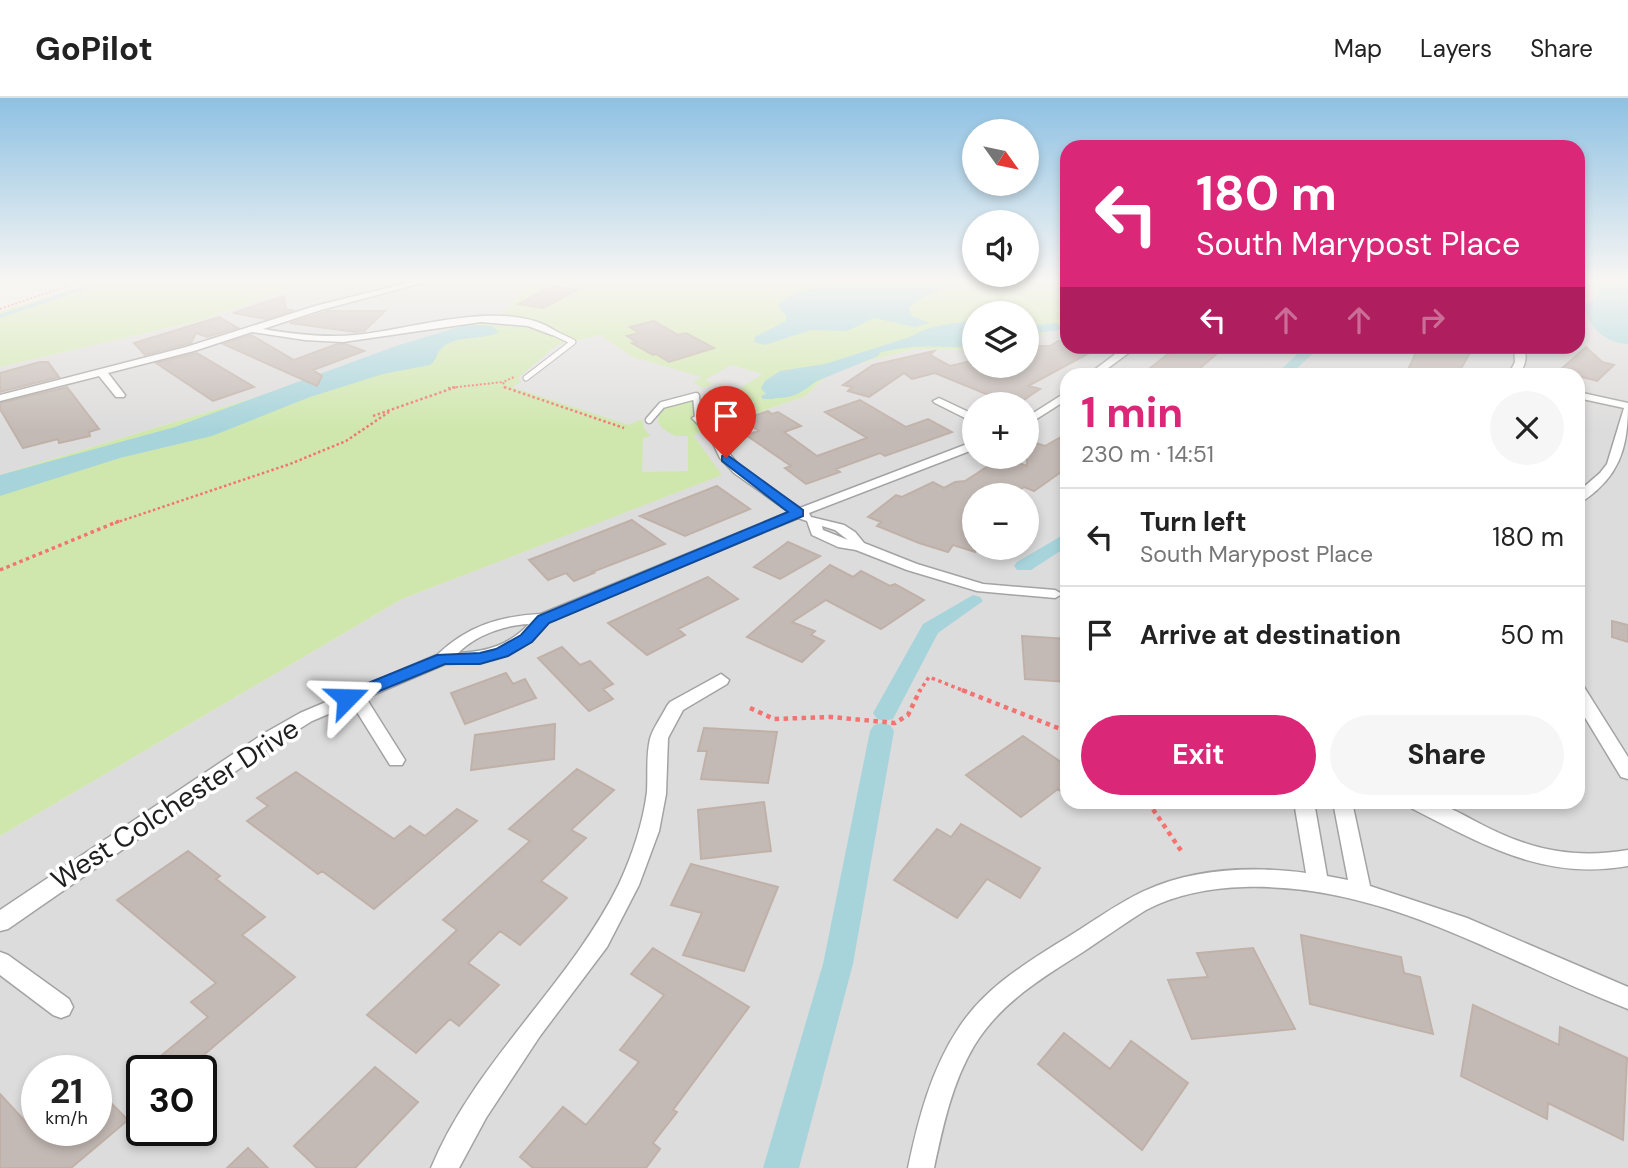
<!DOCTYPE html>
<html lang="en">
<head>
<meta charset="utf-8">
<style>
	body { margin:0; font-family:"DM Sans",sans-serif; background:#f6f6f6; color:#222; height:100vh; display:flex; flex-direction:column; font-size:26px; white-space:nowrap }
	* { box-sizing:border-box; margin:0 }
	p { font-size:23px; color:#767676 }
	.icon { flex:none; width:38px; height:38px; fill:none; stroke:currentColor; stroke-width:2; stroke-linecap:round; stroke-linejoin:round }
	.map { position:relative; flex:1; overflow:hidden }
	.panel { position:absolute; left:1060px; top:270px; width:525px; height:441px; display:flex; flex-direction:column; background:#fff; border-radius:21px; box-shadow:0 4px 10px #0003 }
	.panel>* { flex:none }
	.guide { position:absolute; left:1060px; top:42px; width:525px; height:214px; border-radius:21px; box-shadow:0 4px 10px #0003; background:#db2777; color:#fff; overflow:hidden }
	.needle { width:46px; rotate:123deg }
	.tools { position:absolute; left:962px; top:21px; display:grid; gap:14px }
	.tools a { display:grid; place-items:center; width:77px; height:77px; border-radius:50%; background:#fff; box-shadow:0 4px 10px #0003; font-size:35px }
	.speed { position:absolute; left:21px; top:957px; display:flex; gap:14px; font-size:35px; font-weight:700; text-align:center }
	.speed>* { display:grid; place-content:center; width:91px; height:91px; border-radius:50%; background:#fff; box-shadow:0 4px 10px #0003; line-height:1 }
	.speed small { font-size:18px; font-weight:400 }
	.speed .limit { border:4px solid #111; border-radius:10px; background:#fff; color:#111 }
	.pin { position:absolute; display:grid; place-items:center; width:60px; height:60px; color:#fff; margin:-72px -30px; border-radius:50% 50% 50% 0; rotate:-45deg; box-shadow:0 0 7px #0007 }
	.pin .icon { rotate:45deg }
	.me { position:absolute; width:77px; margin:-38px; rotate:68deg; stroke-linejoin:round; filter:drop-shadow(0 0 5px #0008) }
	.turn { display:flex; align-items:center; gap:24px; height:147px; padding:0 21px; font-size:32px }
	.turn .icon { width:91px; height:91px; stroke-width:2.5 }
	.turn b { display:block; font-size:49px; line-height:60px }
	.lanes { display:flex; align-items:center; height:66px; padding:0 21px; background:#0003; justify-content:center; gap:35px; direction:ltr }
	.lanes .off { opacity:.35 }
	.round { display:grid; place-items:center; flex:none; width:74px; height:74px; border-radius:37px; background:#f6f6f6 }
	.summary { display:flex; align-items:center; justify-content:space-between; height:119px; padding:0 21px }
	h1 { font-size:42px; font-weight:700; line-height:52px; color:#db2777 }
	.action { display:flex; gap:14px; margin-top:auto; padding:14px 21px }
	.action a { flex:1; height:80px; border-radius:42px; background:#db2777; color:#fff; font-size:28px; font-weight:700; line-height:80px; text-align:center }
	.action a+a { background:#f6f6f6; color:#222 }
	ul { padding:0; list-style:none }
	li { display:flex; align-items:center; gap:21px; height:98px; padding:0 21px; border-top:2px solid #e0e0e0 }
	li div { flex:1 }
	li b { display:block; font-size:26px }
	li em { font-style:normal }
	header { display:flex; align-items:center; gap:42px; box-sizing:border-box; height:98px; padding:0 35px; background:#fff; border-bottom:2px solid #e0e0e0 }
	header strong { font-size:33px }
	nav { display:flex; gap:38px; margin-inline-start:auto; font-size:24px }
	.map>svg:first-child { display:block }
</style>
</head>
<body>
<header>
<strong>GoPilot</strong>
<nav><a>Map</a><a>Layers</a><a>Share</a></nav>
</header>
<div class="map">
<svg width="1628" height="1070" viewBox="0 0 1628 1070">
	<rect width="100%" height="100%" fill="#efebe5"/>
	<path fill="#dddcdc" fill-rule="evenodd" d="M328,182H529L505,214L447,232L303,285L0,377V269L202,222L292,190Z
		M1579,182H1628V1070H0V738L402,501L721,377L692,337L806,298L831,273L915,251L975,252V268H1027V241L1041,238L1067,221L1068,248H1578ZM1068,276H1578V704H1068ZM975,306H1027V359H975ZM975,397H1027V450H975ZM37,973H96V1032H37ZM142,973H201V1032H142Z"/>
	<path fill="#cfe7ad" d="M98,182H328L292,190L202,222L0,269V214Z
		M527,182H1067V221L1041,238L1027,241V215H975V252L915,251L831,273L806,298L693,337L722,377L402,501L0,738V377L303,285L447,232L505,214Z"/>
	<path fill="#dfdfdf" d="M600,237L633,259L702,279L694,284L702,290L714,286L705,282L731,267L763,276L719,303L708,300L675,306L664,310L659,315L658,324L662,330L675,338H688V373L642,374L643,340L651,338L644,331L643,323L639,322L629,327L512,289L521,284L518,280L557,247Z"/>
	<path fill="#a7d4db" d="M862,182H978C957,185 922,195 909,210L912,218L929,225L915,229L874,220L847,233L811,232L765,247L754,244L755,239L786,223V217L778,208C788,191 841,185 862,182Z
		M1609,182H1628V246C1604,245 1588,228 1583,206L1596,200L1603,184Z
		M975,222V249C955,250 934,247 914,249C891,250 862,259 840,268C816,277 808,299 779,300C771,300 765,296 761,290L765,283L780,273L825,266L910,239C932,226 949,227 975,222Z
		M480,227L492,228L499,234C482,243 459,236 443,249C436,254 437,263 430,267L383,276L310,299L212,338L120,360L0,398V377L175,329L396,248L462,228Z"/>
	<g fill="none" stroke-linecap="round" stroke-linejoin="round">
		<path stroke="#a7d4db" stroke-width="3.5" d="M0,218L107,182"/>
		<path fill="#a7d4db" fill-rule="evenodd" d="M1056,225L1062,229L1061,232L1027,236V228Z
			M1306,248H1321L1291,276H1276Z
			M873,251L880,255L878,258L773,301H763L761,298Z
			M1068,434V448L1031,472H1017L1014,468L1017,464Z
			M973,497L980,499L983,503L938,535L893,621L885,623L877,621L873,615L923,526Z
			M882,625L890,627L894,633L853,866L799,1070H763L823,866L870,633L874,627Z"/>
	</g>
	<path fill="#c4bab5" stroke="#c0b1a8" stroke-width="2" d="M553,188L577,192L543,210L518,206Z
		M284,198L286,212H294L266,221L233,215Z
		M329,213H385L364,233L355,234L290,225Z
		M219,219L238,230L207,239L196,235L191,245L145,257L134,245Z
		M654,223L678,237L686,235L714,250L669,264L656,256L653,257L632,245L636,244L627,238L639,235L630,229Z
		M251,237L294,262L337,246H346L364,253L313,272L322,278L317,288L223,246Z
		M1058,243L1068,245V248H1102L1028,288L1040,291L1018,306H986L996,300L935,275L912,281L904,275L869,299L848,293L852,289L843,287L873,267L934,253L930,257L950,268L975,262V268H1027V257L1032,258L1033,248H1050Z
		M1178,248H1226L1193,276H1169L1149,271Z
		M1419,248H1446L1471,253L1458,276H1406Z
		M1586,249L1602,264L1614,267L1597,283L1559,273Z
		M197,255L254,289L213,303L156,265Z
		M40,264H48L59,279L0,294V275Z
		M67,289L99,331L89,334L90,338L59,345L58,341L23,350L0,311V305Z
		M860,302L906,329L928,321L952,334L885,358L880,355L836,371L840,374L806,386L785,370L791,368L746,337L759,333L742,322L768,313L772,316L778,314L801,328L784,334L817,358L867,340L825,314Z
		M1068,335V369L1034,393L1024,389L1013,397L1002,393L994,397H975V454L953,447L948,454L919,445L877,428L881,424L868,419L896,397L902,399L933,384L944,390L955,384L965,383L1002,359L1027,368V350L1036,345L1045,348Z
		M717,388L750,411L685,438L640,418Z
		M632,422L665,446L592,474L594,475L574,483L566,475L548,482L529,462Z
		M788,444L820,458L780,481L754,469Z
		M830,467L853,479L861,473L890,488L895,486L924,502L881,531L826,502L792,524L815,533L811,537L824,543L802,564L747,539Z
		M708,479L738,501L678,531L685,537L647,557L608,525Z
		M1612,523L1628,527V544L1612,539Z
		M1022,538L1068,541V558H1063L1067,584L1025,581Z
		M562,549L580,567L590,563L613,586L603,591L613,601L589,613L538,560Z
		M506,575L513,586L525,581L536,600L465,626L451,595Z
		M555,626L554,661L471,672L475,637Z
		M704,630L777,634L768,685L701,681L707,653H698Z
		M1023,638L1068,669V699L1058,691L1021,719L966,677Z
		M577,671L614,692L571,732L586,740L541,783L567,800L520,847L500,833L468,865L499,887L459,928L450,921L416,955L367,917L457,832L443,822L530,743L509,731Z
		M296,674L394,741L410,728L425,738L457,711L477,723L374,811L322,773L318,776L247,723L268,708L257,700Z
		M764,704L771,753L701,761L698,712Z
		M961,726L1040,770L1020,800L987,781L957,820L894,782L937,731L951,739Z
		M188,753L220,778L216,781L265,819L242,837L295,879L185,973H179L162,957L208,919L191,904L216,885L117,802Z
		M691,766L778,789L744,873L683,857L702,815L671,807Z
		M1301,837L1401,859L1404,875L1420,879L1433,936L1310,906Z
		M653,850L749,909L673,1012L677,1014L653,1045L660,1051L646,1070H533L520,1059L563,1009L586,1027L639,964L620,952L664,897L631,876Z
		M1253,850L1295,931L1192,941L1168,882L1208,879L1197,855Z
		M1473,907L1559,947L1560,929L1627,960L1623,1042L1548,1005L1547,1021L1461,978Z
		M1064,935L1110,971L1131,943L1188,985L1142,1052L1038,966Z
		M375,969L418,1004L355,1070H317L294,1048Z
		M0,996L33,1032L37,1028V1032H43L54,1045L69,1032H96V1010L107,1001L128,1022L71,1070H0Z
		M248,1050L268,1070H227Z"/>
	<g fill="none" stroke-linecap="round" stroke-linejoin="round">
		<g stroke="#a3a3a3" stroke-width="7">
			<path id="lane-far1" d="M526,280L573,244L552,234"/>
		</g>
		<g stroke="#a3a3a3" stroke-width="9">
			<path id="lane" d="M649,322L662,307L696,298L698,320"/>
		</g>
		<g stroke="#a3a3a3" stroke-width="3">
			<path id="street" d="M419,182H433L321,212L263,231C293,236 324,240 355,237C410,232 509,198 557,234L552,237L528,228L481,224L343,244L305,242L252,234L194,253L108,275L125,297L124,299H116L99,278L0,303V297L186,249L315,208Z
				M1126,248H1138L1100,276H1089Z
				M1514,248H1524C1527,259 1526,267 1519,276H1509L1515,264Z
				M1068,293V301L1027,327V319Z
				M1578,294L1628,305C1628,339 1624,368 1597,392C1591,397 1586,402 1578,405V394L1600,375L1607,366L1624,310L1578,300Z
				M939,300L975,317V325L935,305L933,303Z
				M698,317C717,324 721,345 732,359C749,380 779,395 800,410L975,343V351L809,415L811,419L844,427L855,434L864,445L917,466L983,486L1055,492L1062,496L1055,500L977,493L907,472L856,452L838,449L812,437L807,423L798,420L548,524L526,546L504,558L473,565L445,566L366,600L405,662L402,667H390L352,606L312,623L275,646L8,831L0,833V812L263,636L300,615L437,557C467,528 500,518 541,516L789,414L734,375L720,360L710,339L692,320ZM822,428L835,432L848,442L823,432ZM529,526C509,547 487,554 458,555C476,537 504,527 529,526Z
				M721,576L729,582L727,586L683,612L668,640L666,696L659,733L639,787L607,849L540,938L486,1020L459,1070H431C474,965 570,886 619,786C632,758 643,725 647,694C648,677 646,658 650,641C653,630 662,618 667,608L670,604Z
				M1578,587L1584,589L1628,659V681L1621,679L1578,608Z
				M1294,704H1314L1327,778L1348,782L1333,704H1352L1370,788L1467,820L1628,889V911C1500,862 1387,785 1244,789C1211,790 1176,796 1146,812C1125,825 1104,840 1083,854C1042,880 1000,905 974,948C952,985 943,1028 934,1070H908C918,1022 931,972 958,931C983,892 1020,869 1058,845C1087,828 1114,807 1144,793C1194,770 1253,768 1306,775Z
				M1406,704C1414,703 1425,702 1433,704C1455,710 1476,725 1497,734C1540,754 1581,760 1628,752V768C1543,783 1482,746 1409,709Z
				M0,854L8,857L69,901L73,909L69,917L61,920L53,917L0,877Z"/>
		</g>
		<path stroke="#f47371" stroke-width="2" stroke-dasharray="2 2" stroke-linecap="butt" d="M0,211L85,182
			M448,290L503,284
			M505,290L503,284L514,279"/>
		<path stroke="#f47371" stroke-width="2.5" stroke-dasharray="2.5 2.5" stroke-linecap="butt" d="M504,289L624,330
			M373,318L456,289
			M115,425L290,366L346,343L389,314"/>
		<path stroke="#f47371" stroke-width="3.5" stroke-dasharray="3.5 3.5" stroke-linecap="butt" d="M0,472L119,423
			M919,594L929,579L967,594"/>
		<path stroke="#f47371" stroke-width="4.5" stroke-dasharray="4.5 4.5" stroke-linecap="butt" d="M962,592L1068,634
			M750,610L774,621L831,619L895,625L908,617L920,592
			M1148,704L1182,754"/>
		<use href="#lane-far1" stroke="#fff" stroke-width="5"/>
		<use href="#lane" stroke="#fff" stroke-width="6"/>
		<use href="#street" fill="#fff" fill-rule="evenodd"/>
	</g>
	<linearGradient id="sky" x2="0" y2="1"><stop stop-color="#8ec1e3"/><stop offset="0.55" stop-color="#f8f6f3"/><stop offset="1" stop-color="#f8f6f3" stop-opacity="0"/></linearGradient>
	<rect width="1628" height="332" fill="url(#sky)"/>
	<path fill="#1a73e8" stroke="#114b97" stroke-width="2" d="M726,356L803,412V418L549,525L532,544L508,558L480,566H445L353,604H341L339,600L341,596L437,557L480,555L496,551L521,537L538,518L788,414L722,363V358Z"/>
	<g text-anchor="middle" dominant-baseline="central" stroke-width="7" stroke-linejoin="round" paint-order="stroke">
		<g font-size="28" fill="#1f1f1f" stroke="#fff">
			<text transform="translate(175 706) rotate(-33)">West Colchester Drive</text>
		</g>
	</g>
</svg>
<div class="tools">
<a><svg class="needle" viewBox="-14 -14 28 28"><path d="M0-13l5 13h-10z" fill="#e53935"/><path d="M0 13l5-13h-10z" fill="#767676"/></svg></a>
<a><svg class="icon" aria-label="sound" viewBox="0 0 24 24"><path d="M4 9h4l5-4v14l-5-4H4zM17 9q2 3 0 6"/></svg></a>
<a><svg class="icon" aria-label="layers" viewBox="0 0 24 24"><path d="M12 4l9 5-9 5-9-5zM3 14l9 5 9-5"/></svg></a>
<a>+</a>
<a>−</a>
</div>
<div class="speed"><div>21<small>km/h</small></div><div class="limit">30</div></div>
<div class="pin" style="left:726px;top:360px;background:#d93025"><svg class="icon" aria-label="arrive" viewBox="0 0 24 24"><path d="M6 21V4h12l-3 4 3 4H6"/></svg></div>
<svg class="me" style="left:347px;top:600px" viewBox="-20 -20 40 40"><path d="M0-17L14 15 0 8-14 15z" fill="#1a73e8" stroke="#fff" stroke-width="4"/></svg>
<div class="guide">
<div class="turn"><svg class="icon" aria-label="left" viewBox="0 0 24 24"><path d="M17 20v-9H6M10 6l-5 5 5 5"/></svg><div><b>180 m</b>South Marypost Place</div></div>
<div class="lanes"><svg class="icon" aria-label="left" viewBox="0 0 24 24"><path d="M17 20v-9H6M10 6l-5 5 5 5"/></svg><svg class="icon off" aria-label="ahead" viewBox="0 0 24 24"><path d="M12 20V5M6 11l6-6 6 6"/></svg><svg class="icon off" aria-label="ahead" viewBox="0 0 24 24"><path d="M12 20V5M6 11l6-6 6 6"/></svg><svg class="icon off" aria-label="right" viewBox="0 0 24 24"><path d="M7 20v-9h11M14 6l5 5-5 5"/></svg></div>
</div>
<section class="panel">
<div class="summary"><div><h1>1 min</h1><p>230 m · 14:51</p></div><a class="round"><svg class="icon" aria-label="close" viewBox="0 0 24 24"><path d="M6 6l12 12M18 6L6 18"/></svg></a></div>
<ul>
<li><svg class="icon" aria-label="left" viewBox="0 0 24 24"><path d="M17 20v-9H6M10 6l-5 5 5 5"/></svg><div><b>Turn left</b><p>South Marypost Place</p></div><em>180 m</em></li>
<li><svg class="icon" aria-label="arrive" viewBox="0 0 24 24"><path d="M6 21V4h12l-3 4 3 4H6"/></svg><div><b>Arrive at destination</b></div><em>50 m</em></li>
</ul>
<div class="action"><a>Exit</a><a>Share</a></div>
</section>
</div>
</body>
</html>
